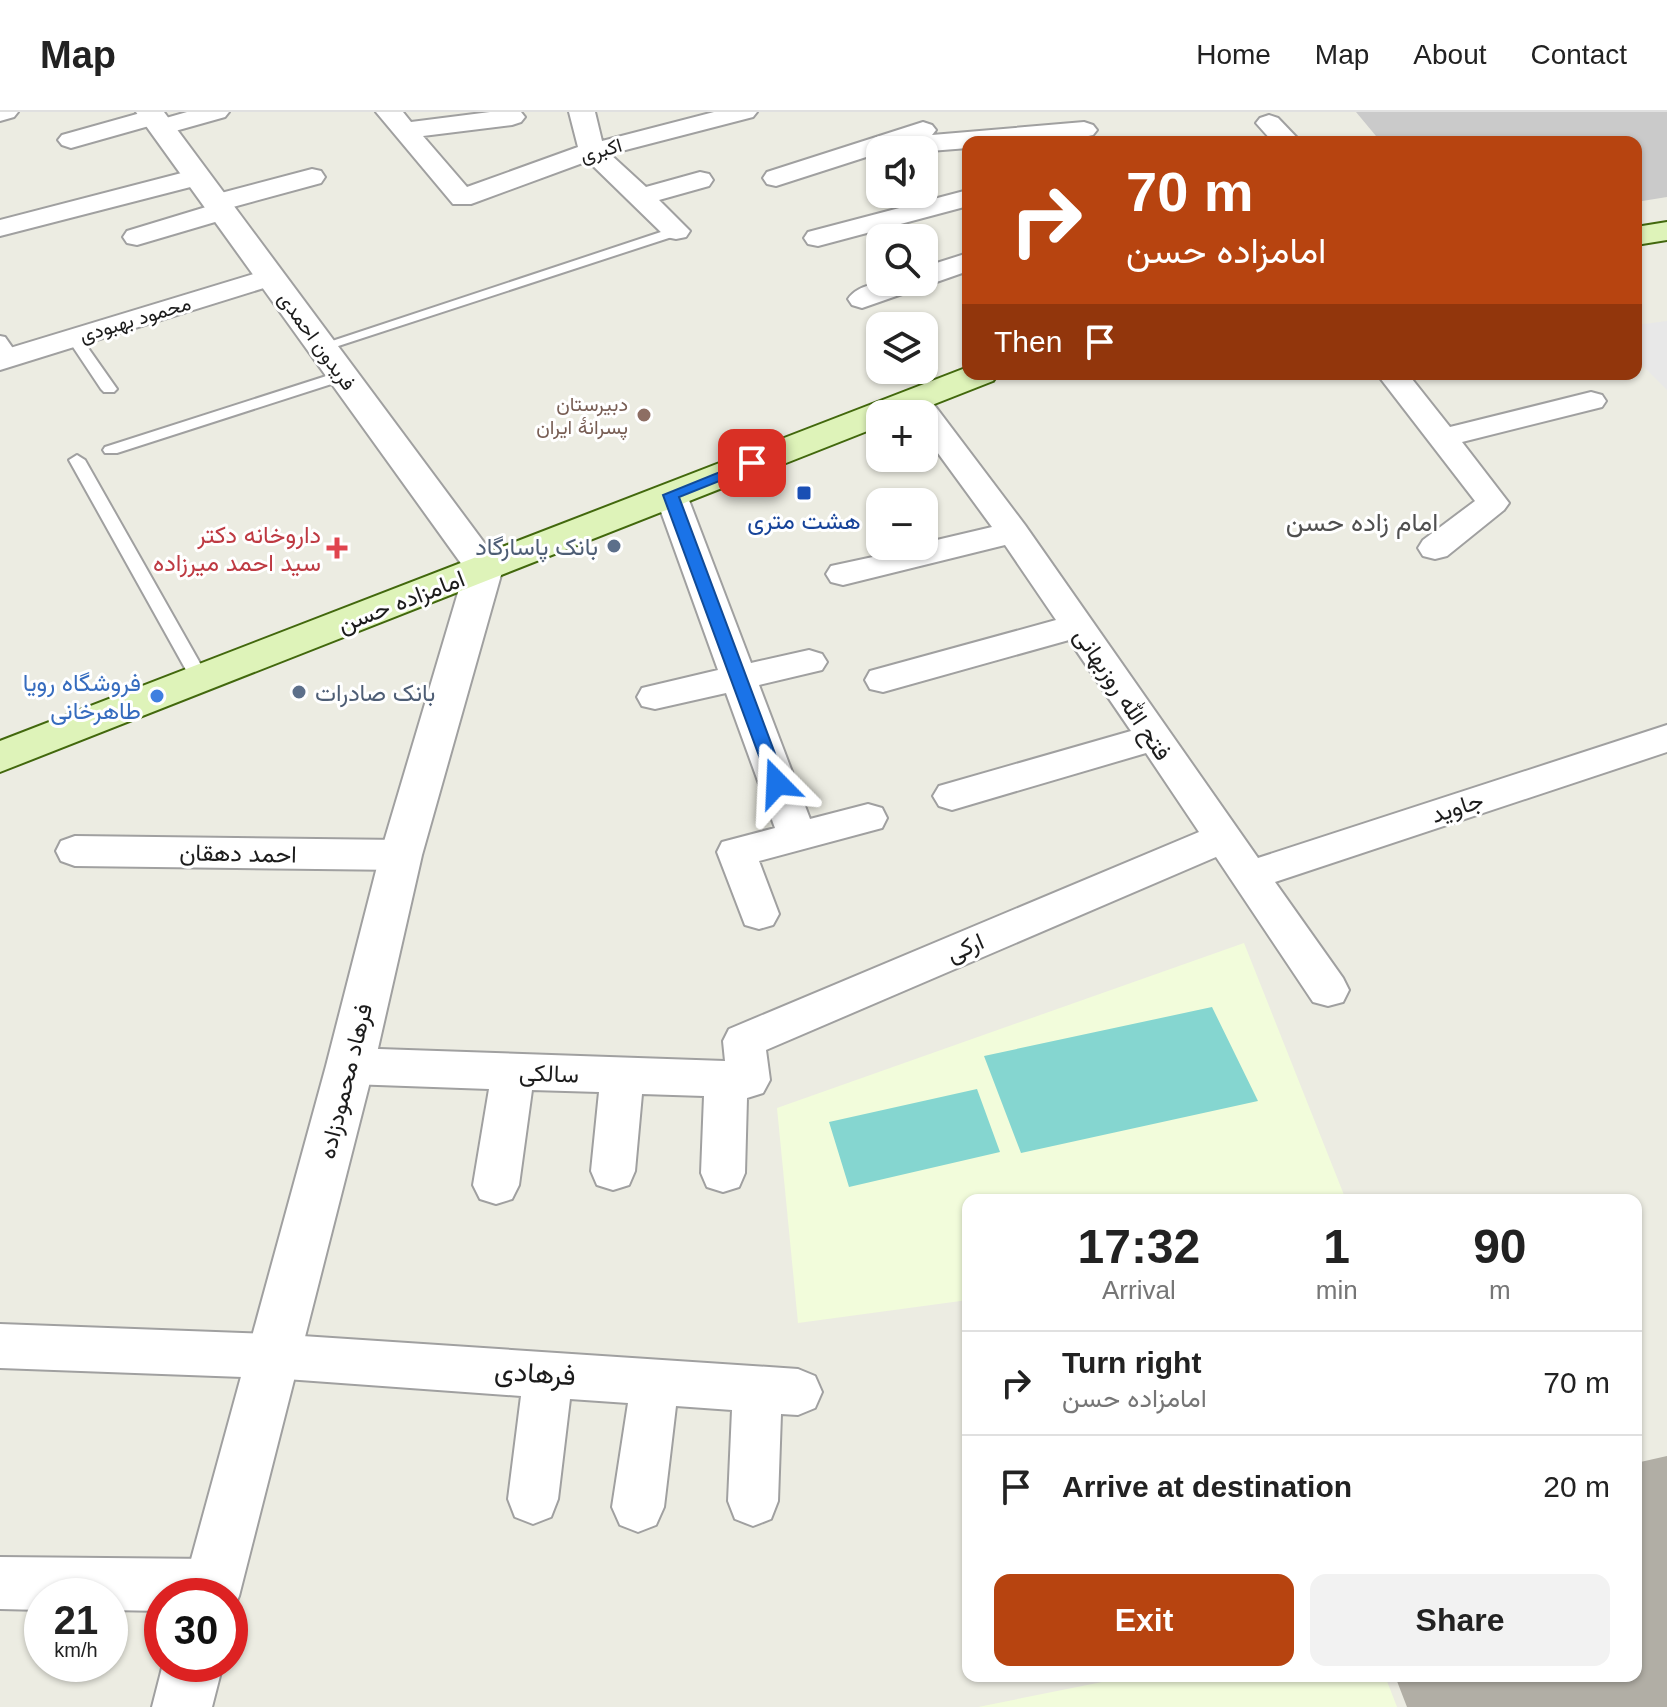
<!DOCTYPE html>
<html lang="en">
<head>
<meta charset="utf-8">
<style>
	body { margin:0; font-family:Arial,Vazirmatn,sans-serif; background:#f2f2f2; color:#222; height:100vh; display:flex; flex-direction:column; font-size:30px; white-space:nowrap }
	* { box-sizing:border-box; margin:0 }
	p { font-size:26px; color:#767676 }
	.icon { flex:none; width:44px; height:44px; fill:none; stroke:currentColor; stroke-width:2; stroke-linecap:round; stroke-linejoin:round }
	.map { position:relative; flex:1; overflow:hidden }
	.details { position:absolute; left:962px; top:1082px; width:680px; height:488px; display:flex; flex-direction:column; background:#fff; border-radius:16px; box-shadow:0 2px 6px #0004 }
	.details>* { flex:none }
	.hud { position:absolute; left:962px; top:24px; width:680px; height:244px; border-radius:16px; box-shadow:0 2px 6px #0004; background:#b74410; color:#fff; overflow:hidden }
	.tools { position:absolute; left:866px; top:24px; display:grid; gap:16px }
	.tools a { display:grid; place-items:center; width:72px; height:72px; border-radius:16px; background:#fff; box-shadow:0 2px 6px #0004; font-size:40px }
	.speed { position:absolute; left:24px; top:1466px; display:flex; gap:16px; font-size:40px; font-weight:700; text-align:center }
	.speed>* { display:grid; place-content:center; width:104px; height:104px; border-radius:50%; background:#fff; box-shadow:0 2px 6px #0004; line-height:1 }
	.speed small { font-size:20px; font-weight:400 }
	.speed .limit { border:12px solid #d22; background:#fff; color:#111 }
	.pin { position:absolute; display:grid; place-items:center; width:68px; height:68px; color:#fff; margin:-34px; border-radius:16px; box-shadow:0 4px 12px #0006 }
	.me { position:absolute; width:88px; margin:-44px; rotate:339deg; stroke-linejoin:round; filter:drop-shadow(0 0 6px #0008) }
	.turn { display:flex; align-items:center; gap:28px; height:168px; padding:0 32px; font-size:36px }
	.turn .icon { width:104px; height:104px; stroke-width:2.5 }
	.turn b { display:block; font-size:56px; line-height:68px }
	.then { display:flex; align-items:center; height:76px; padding:0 32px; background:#0003; gap:16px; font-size:30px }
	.eta { display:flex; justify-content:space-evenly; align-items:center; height:136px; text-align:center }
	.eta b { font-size:48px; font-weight:700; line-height:56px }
	.button { display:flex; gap:16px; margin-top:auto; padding:16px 32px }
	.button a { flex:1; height:92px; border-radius:16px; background:#b74410; color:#fff; font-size:32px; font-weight:700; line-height:92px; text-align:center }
	.button a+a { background:#f2f2f2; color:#222 }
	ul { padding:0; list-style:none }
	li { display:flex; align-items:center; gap:24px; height:104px; padding:0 32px; border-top:2px solid #e0e0e0 }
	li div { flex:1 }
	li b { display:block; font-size:30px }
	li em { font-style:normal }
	header { display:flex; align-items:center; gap:48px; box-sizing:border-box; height:112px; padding:0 40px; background:#fff; border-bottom:2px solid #e0e0e0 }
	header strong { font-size:38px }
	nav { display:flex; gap:44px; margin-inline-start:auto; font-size:28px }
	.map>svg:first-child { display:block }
</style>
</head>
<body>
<header>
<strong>Map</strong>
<nav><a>Home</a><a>Map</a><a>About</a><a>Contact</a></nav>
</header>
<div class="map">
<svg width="1667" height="1595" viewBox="0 0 1667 1595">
	<rect width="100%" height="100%" fill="#ecece2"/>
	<path fill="#f2fcdb" d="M1244,831L1346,1088H968V1188L798,1211L777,996Z
		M1132,1564H1385L1397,1595H978Z"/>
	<path fill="#cacaca" d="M1356,0H1667V85L1636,90V30H1381Z"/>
	<path fill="#85d6d0" d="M1212,895L1258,989L1021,1041L984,944Z
		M977,977L1000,1040L849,1075L829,1010Z"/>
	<path fill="#e8e8e8" d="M1667,209V278L1636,247V213Z"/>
	<path fill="#b1aea5" d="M1667,1344V1595H1407L1395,1564H1636V1351Z"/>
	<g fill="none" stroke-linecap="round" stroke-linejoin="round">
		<g stroke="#a0a0a0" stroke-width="4">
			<path id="service" d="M676,115L681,116V122L326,238L321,239L314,235Z
				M74,222L79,223L117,277L114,280H104L101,277L67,226Z
				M0,224L5,225L19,245L17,248H7L0,239Z
				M342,259L347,261V267L117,341H105L103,338L105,335Z
				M77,343L85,348L209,567L206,571L200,573L191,567L69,348Z"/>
		</g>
		<g stroke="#a0a0a0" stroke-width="4">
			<path id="minor" d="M0,0H18L14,5L0,9Z
				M144,0H163L166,6L187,0H229L225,5L161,23L152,20L149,14L71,36L62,33L58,28L62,23Z
				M376,0H403L411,10L490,0H521L525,5L521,10L512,13L423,24L467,75L578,35L569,0H595L602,29L714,0H757L753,5L610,42L646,75L700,60L709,62L713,68L709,74L659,88L690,119L686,125L676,127L666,125L588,49L471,92H453Z
				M1269,3L1278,6L1301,30H1273L1256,11L1260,6Z
				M923,10L932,13L936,18L932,23L1084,10L1093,13L1097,18L1093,23C1053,33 1009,30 968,30V36L930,39L921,36L917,31L919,28L776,74L767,72L763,66L767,60Z
				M197,57L206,59L210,65L206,71L0,124V108Z
				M312,57L321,59L325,65L321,71L233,95L236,99L232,105L137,133L127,131L123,125L127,119L206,95L203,91L206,85Z
				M968,78V94L818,134L808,132L804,126L808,120Z
				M968,141V159L862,196L852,193L848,187C862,166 901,170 924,170V155Z
				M270,157L280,159L284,165L280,171L0,258V239Z
				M1377,262H1408L1450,315L1591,280L1602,283L1606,289L1602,295L1462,330L1509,391L1504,398L1447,444L1435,447L1423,444L1418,436L1423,428L1475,389Z
				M915,279L926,282L1025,413L1258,746L1667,613V640L1275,770L1343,866L1349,878L1343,890L1328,894L1313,890L1216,745L766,938L770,968L763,981L747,986L745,1061L739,1075L723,1080L707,1075L701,1061L704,984L642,982L635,1059L629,1073L613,1078L597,1073L591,1059L599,980L532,978L519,1073L512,1087L496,1092L480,1087L473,1073L489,977L350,972L335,966L329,954L335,942L350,936L725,949L723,929L729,917L1199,720L1146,641L952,698L939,694L933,684L939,674L1131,619L1069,528L883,580L870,577L865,568L870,559L1056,508L1005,433L843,473L831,470L826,462L831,454L924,434V431L992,415L924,322V302H910L900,288L904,282Z
				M671,373L682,376L687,383L751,551L809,538L822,542L827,550L822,558L759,573L810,707L868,692L882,696L887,706L882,716L759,749L779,802L773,813L759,817L745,813L717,740L722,730L775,716L726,581L655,597L642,594L637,585L642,576L718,558L655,383L660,376Z
				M75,724L401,728L415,733L420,743L415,753L401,758L75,754L61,749L56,739L61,729Z
				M0,1212L272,1222L798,1257L815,1264L822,1280L815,1296L798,1303L781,1302L778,1389L771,1407L753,1414L735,1407L728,1389L732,1298L676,1294L664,1395L656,1413L638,1420L620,1413L612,1395L628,1291L570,1287L558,1387L551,1405L533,1412L515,1405L508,1387L521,1284L272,1266L0,1256Z
				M0,1445L213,1447L232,1454L239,1473L230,1492V1484H162V1499L110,1498V1484H42V1498L0,1497Z"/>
		</g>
		<g stroke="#a0a0a0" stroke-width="4">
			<path id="tertiary" d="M136,0H164L503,456L422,743L374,954L239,1484L230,1505V1484H181L326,954L380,743L465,457Z
				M163,1552H223L212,1595H152Z"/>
		</g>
		<g stroke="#42680d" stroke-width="4">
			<path id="secondary" d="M1667,110V128L1636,133V115Z
				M968,255V262H998L993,269L909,302H880V314L0,660V629Z"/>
		</g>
		<use href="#service" fill="#fff" fill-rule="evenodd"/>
		<use href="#minor" fill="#fff" fill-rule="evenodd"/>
		<use href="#tertiary" fill="#fff" fill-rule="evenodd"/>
		<use href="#secondary" fill="#def3b9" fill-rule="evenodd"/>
	</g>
	<path fill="#1a73e8" stroke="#114b97" stroke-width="2" d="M752,347L759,351L757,354L679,385L786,671L777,677L769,671L663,383Z"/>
	<circle fill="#8d6e63" stroke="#fff" stroke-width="3" cx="644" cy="303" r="8"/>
	<rect fill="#1a4fb4" stroke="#fff" stroke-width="3" x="796" y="373" width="16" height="16" rx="4"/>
	<g fill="#5c6f8a" stroke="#fff" stroke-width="3">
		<circle cx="614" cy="434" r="8"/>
		<circle cx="299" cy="580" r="8"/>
	</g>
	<path fill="#e0444e" stroke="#fff" stroke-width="3" d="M333 424h8v8h8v8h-8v8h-8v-8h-8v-8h8z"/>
	<circle fill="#3f7fe0" stroke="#fff" stroke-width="3" cx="157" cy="584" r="8"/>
	<g text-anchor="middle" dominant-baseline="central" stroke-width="6" stroke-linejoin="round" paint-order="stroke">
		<g font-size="20" fill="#1c1c1c" stroke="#fff">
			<text transform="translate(601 38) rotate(-16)">اکبری</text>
			<text transform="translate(135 207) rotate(-17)">محمود بهبودی</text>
			<text transform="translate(317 229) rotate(54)">فریدون احمدی</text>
		</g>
		<g font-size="20" fill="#785e54" stroke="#fff" text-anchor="end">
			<text x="628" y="292">دبیرستان<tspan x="628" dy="23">پسرانهٔ ایران</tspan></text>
		</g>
		<g font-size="24" fill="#164399" stroke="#fff">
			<text x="804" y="408">هشت متری</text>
		</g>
		<g font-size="24" fill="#be3a42" stroke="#fff" text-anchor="end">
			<text x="321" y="422">داروخانه دکتر<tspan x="321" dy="28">سید احمد میرزاده</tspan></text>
		</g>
		<g font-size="24" fill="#4e5e75" stroke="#fff" text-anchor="end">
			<text x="598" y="434">بانک پاسارگاد</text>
			<text x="315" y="580" text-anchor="start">بانک صادرات</text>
		</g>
		<g font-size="24" fill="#1c1c1c" stroke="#fff">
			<text transform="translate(401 489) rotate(-21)">امامزاده حسن</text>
			<text transform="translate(1123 582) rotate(56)">فتح الله روزبهانی</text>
			<text transform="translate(1457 695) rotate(-18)">جاوید</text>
			<text transform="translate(238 741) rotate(1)">احمد دهقان</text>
			<text transform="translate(965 835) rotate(-23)">ارکی</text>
			<text transform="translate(549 961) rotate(2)">سالکی</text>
			<text transform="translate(345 969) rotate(-76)">فرهاد محمودزاده</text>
		</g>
		<g font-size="24" fill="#366cbe" stroke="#fff" text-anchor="end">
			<text x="141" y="570">فروشگاه رویا<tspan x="141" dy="28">طاهرخانی</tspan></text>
		</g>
		<g font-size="26" fill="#4f4f4f" stroke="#fff">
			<text x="1362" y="410">امام زاده حسن</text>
		</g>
		<g font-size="28" fill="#1c1c1c" stroke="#fff">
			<text transform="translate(535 1261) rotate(4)">فرهادی</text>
		</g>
	</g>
</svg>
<div class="tools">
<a><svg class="icon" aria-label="sound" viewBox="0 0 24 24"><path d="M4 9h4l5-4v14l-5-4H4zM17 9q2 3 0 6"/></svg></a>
<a><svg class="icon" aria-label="search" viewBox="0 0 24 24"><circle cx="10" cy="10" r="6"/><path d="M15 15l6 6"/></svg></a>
<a><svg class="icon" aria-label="layers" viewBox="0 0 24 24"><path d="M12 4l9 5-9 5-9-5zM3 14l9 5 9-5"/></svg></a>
<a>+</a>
<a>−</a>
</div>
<div class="speed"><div>21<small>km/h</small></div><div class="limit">30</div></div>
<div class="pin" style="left:752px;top:351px;background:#d93025"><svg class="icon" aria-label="arrive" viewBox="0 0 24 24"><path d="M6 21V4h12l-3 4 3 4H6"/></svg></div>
<svg class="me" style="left:777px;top:671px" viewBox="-20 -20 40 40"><path d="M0-17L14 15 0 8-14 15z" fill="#1a73e8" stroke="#fff" stroke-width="4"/></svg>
<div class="hud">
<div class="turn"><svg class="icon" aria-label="right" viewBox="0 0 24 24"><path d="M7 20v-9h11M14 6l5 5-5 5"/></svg><div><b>70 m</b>امامزاده حسن</div></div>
<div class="then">Then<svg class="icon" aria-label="arrive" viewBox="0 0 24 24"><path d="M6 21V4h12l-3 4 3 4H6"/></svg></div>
</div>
<section class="details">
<div class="eta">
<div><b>17:32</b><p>Arrival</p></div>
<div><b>1</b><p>min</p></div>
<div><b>90</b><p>m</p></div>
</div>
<ul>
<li><svg class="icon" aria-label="right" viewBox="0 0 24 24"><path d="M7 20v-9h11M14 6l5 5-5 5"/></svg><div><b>Turn right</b><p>امامزاده حسن</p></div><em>70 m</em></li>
<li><svg class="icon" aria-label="arrive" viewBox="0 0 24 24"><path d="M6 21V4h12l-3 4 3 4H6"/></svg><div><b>Arrive at destination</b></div><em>20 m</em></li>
</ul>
<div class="button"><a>Exit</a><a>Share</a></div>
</section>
</div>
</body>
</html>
